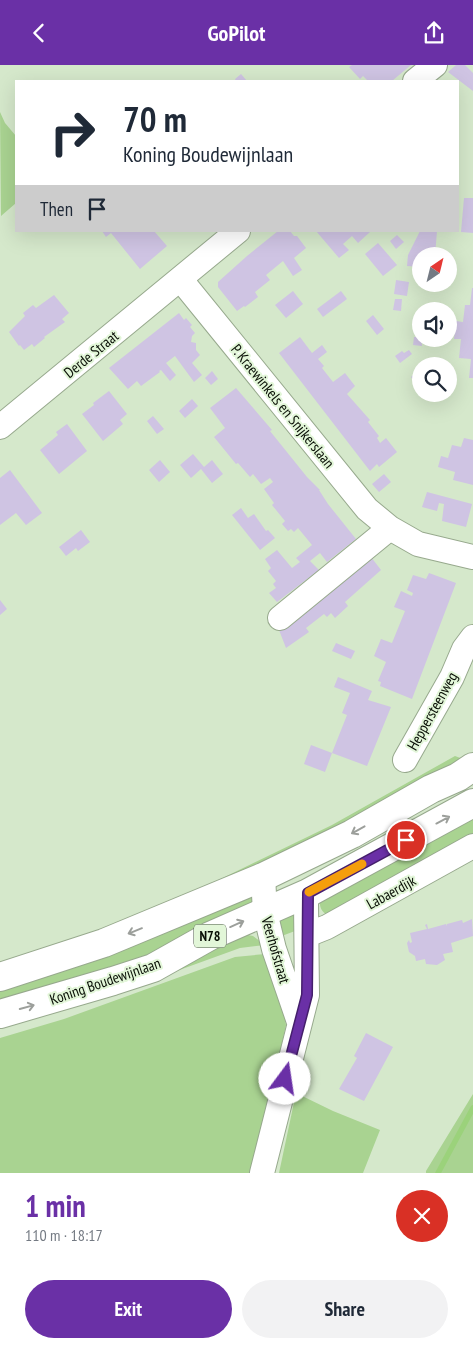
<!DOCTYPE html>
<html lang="en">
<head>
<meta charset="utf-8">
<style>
	body { margin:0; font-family:"PT Sans Narrow",sans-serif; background:#f2f2f3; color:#1f2937; height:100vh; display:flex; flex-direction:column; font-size:19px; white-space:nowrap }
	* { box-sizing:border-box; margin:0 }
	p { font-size:16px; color:#747a83 }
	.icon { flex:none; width:28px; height:28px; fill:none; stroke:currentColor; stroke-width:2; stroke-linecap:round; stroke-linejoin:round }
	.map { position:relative; height:1108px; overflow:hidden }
	.side { display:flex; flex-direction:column; background:#fff; flex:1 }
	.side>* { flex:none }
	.hud { position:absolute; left:15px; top:15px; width:444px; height:152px; border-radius:0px; box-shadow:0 5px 20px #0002; background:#fff; color:#1f2937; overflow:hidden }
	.needle { width:32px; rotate:35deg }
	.tools { position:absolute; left:412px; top:182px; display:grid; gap:10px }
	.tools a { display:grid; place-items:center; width:45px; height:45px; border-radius:50%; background:#fff; box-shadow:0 5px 20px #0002; font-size:25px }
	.pin { position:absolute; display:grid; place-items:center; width:42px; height:42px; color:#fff; margin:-21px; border:2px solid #fff; border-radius:50%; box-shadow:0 1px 5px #0007 }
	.me { position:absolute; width:55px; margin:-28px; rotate:14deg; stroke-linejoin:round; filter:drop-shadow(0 0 4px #0008) }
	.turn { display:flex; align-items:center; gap:18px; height:105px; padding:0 25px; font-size:22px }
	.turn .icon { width:65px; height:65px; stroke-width:2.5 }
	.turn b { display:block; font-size:35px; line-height:42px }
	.then { display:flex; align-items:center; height:48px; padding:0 25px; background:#0003; gap:10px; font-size:19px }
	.round { display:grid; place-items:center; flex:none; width:52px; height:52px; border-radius:26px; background:#f2f2f3 }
	.overview { display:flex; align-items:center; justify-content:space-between; height:85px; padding:0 25px }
	h1 { font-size:30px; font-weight:800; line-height:38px; color:#6a30a6 }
	.action { display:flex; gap:10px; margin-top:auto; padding:10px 25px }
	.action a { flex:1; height:58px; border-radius:30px; background:#6a30a6; color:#fff; font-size:20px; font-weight:800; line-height:58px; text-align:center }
	.action a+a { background:#f2f2f3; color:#1f2937 }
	header { display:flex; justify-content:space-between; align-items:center; height:65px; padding:0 25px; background:#6a30a6; color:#fff; font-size:22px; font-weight:800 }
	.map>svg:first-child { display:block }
</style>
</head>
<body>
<header><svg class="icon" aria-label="back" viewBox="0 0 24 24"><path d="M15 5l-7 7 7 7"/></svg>GoPilot<svg class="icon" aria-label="share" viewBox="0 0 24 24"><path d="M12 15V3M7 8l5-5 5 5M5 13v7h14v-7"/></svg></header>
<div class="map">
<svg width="473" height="1108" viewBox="0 0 473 1108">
	<rect width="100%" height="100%" fill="#d5e8cb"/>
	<path fill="#a9d391" d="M0,47L5,58L16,71V138L1,151Z
		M455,691L463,694L355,754L264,799L198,825L332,760Z
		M473,751V773L329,851C322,847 319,843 320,834Z
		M253,829L254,843L198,870L123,899L0,939V923Z
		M295,843V866L279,872L277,847Z
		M243,869L253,871L265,880L240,883L127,924Z
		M265,889L284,949L286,960L253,1108H0V973L64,954L235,892Z
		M296,1028L333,1046L380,1065L363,1108H279Z
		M473,1029V1108H426V1106Z"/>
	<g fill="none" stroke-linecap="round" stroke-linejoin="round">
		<path stroke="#9bd27b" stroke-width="5.5" d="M438,1108L473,1043"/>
	</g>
	<path fill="#cfc4e3" d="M352,0H411L392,16H368L363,11L360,14L349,2Z
		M456,0H465L473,8V26L448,7Z
		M241,9L247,16H236L235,14Z
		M464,133H473V168L461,167Z
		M102,166H154L167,181L140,204L111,168L106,172Z
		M278,166H290L294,171H297L306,183L294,193L302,205L293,211L283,196L266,210L270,215L255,227L258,232L245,242L244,241L237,246L218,222V217L247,191Z
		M316,166H369L370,167L358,178L352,171L343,179L349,185L339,193Z
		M420,166H437L435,191H421V202L407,201L408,190Z
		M397,170L404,177L396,184L390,176Z
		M378,178L397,200L383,211L365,189Z
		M396,215L409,217L407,231L394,229Z
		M472,223H473V313H469L471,294L459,293L461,274H454L456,256L463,257L465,240H470Z
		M293,226L303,239L286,253L275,240Z
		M341,226L347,234L323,252L317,244Z
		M54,230L69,248L62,254L65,257L44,272L45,273L34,282L32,279L24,285L20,280L19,281L9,267L25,251L23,248L33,240L36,243Z
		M395,234H402L401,246L393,245Z
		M179,248L184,255L186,253L192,260L190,262L195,268L192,271L191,277L196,278V285L200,290L192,298L202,310L194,317L175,291L166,298L176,310L170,316L161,305L159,306L160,307L141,321L137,316L128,324L109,303Z
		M373,250L384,264L377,270L366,256Z
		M300,272L312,288L322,280L327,287L318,294L324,301L322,303L333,317L345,308L355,321L347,329L370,355L368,357L379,371L377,373L380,378L386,373L397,387L379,402L377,399L370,406L279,288Z
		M414,272H421L422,281L413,280Z
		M409,285L412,289L400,298L395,291L402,286L404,288Z
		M421,303V325L411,312Z
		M212,306L218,314L211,320L205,313Z
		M236,323L272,365L270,366L307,412L320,425H319L328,439L356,474L327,497L320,488L310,496L319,505L277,537L269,528L276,523L273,519L276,516L268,506L271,503L265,494L277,485L292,503L300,497L296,493L312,480L298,463L294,467L291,464L288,466L282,459L285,456L272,440L274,438L264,424L273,417L270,413L261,419L253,409L250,412L238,398L236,399L214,372L225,363L210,343Z
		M109,326L127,349L120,355L123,359L103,376L82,349L94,340L93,338Z
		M192,334L198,341L185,353L179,346Z
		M153,351L164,364L157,369L147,356Z
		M67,359L87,386L59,409L40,385L58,370L56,367Z
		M464,373L473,375V420L453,415L455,407L438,402L441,391L448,393L452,380L461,382Z
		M193,389L204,402L212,395L223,409L212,418L201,404L191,413L180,400Z
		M160,395L170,407L159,417L149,405Z
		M10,405L42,448L26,460L16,448L0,460V413Z
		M384,409L391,417L379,427L372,419Z
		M427,427L472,439L466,462L442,456L444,439L439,438L437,446L422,442Z
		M241,443L248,453L254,449L266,466L268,465L275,473L260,485L232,450Z
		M81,465L90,477L78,486L76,483L66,491L59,482Z
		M371,492L381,505L345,537L348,541L335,553L331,548L327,552L324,549L306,563L309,567L286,583L279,565L299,552Z
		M429,508L456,518L412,634L380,621L381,617L378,616L386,597L374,591L381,574L392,578L405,546L394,542L401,526L412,531L413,528L407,525L413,510L426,514Z
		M0,535L7,544L0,550Z
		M336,578L355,586L351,594L332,586Z
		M338,612L372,626L368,635L391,642L367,701L332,688L347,650L342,648L350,628L334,622Z
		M311,680L332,688L325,707L304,699Z
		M472,854L473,871L451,878L453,887L443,889L445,895L437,900L426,899L425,894L416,896L415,891L409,887L407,878L409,875L410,878L412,877L410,868L427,864L425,860L427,859L428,864L446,859V861L447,859L462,855L463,858Z
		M366,968L393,982L364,1036L339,1024L357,993L354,991Z"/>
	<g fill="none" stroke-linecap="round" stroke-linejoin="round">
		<g stroke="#97a98d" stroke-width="26">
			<path id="minor" d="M415,16L435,0
				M181,215L367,444L390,463L418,479L473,492
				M0,362L238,166
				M280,553L390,463
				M405,695L452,612L464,584L473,572
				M263,812L265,847L274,884L299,957
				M307,870L327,862L473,781
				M262,1108L307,930L306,838L308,828"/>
		</g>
		<g stroke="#97a98d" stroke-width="30">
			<path id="major" d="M0,912L104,878L263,812L352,769L431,724L458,712L473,702
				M0,949L113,916L153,903L210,871L308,828L473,738"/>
		</g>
		<use href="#minor" stroke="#fff" stroke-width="24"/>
		<use href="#major" stroke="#fff" stroke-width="28"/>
	</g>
	<defs><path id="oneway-shaft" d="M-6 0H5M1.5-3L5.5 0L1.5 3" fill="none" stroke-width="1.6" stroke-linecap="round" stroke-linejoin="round" transform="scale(1.25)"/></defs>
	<g stroke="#9c9f9b">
		<use href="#oneway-shaft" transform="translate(443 755) rotate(-28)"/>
		<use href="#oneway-shaft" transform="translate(358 765) rotate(151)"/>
		<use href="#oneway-shaft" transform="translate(237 859) rotate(-24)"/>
		<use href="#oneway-shaft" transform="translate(135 866) rotate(158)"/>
		<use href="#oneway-shaft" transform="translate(27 942) rotate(-15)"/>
	</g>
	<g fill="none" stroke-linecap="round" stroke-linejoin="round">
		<g stroke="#451f6c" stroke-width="12">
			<path id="route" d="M285,1014L307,930L308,828L406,775"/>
		</g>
		<use href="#route" stroke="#6a30a6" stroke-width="9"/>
		<path stroke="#f59e0b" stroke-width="9" d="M309,827L362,799"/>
	</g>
	<g text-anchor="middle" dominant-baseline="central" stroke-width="4" stroke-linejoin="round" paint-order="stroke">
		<rect fill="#e2f6d8" stroke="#495444" stroke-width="1" x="194" y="859.5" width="32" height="23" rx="4"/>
		<g font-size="14" font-weight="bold" fill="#080e05">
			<text x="210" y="871">N78</text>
		</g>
		<g font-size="15" fill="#080e05" stroke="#e2f6d8">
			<text transform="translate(91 289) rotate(-39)">Derde Straat</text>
			<text transform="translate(283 341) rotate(51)">P. Kraewinkels en Snijkerslaan</text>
			<text transform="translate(432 646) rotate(-61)">Heppersteenweg</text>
			<text transform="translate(391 827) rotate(-29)">Labaerdijk</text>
			<text transform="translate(276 885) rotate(74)">Veerhofstraat</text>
			<text transform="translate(105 916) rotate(-19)">Koning Boudewijnlaan</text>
		</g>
	</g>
</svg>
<div class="tools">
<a><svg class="needle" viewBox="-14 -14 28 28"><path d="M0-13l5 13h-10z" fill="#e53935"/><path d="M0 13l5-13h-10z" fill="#747a83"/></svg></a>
<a><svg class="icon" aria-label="sound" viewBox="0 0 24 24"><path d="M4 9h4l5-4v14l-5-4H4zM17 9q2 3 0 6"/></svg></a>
<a><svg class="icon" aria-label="search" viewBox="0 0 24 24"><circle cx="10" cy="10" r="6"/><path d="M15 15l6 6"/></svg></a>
</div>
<div class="pin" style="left:406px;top:775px;background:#d93025"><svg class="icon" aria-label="arrive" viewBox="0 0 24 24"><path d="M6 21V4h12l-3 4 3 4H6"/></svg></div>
<svg class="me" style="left:285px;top:1014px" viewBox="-20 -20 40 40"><circle r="19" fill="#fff"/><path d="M0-13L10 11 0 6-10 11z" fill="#6a30a6"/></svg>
<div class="hud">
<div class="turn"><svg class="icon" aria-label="right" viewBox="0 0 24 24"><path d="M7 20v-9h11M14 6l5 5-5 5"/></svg><div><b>70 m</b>Koning Boudewijnlaan</div></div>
<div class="then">Then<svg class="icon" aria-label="arrive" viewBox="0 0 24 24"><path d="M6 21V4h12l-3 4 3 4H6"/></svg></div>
</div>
</div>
<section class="side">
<div class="overview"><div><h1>1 min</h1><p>110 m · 18:17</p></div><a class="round" style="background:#d93025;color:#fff"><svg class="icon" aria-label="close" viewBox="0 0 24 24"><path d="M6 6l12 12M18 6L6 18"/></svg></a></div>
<div class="action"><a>Exit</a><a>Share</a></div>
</section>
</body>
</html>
